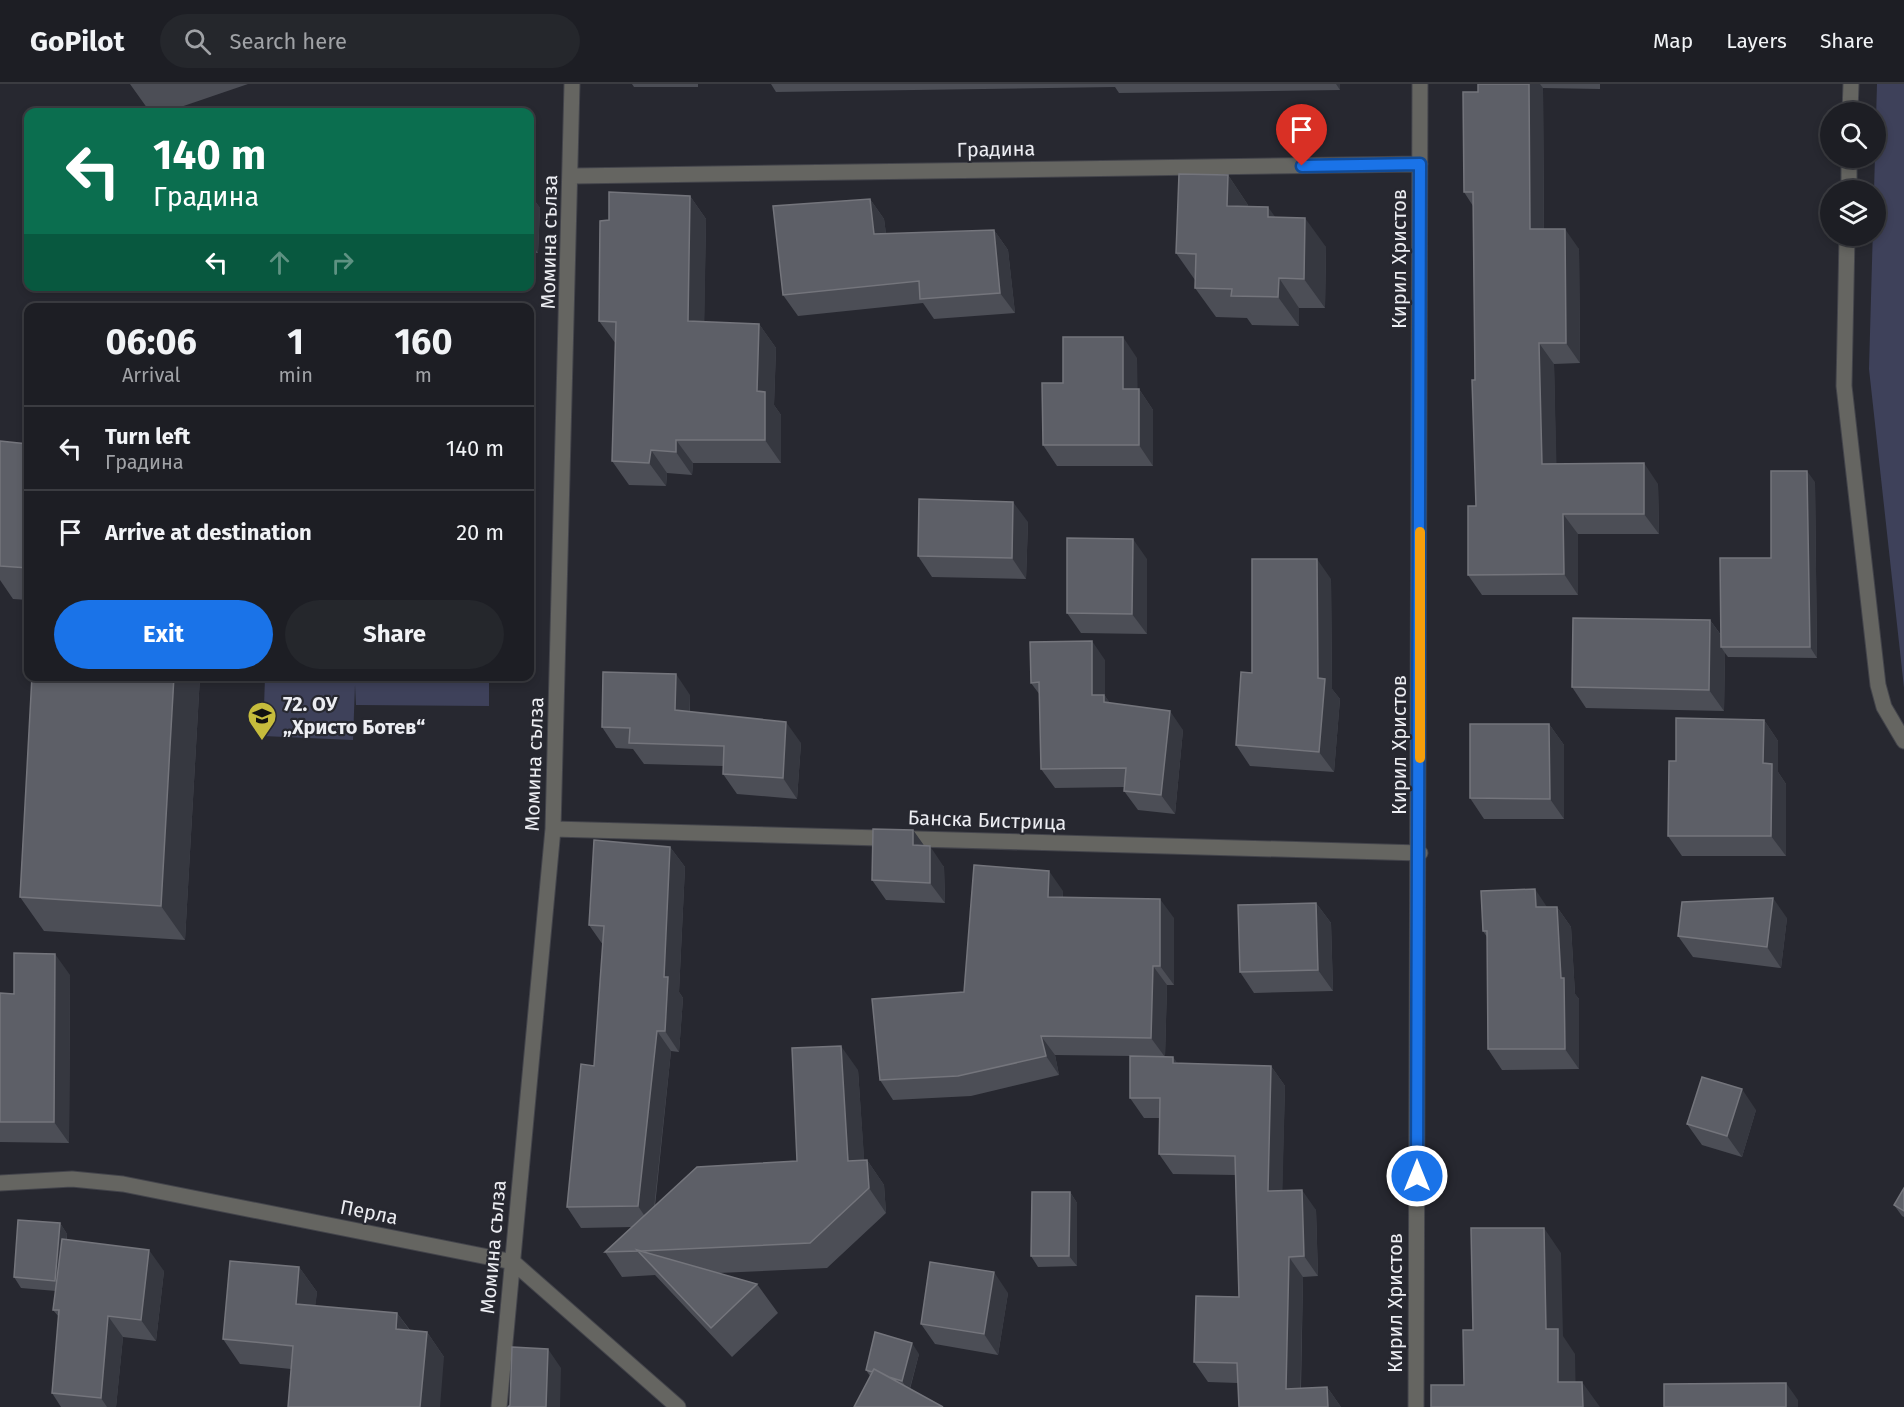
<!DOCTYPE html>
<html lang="en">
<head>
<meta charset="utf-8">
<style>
	body { margin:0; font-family:"Fira Sans",sans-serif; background:#25272c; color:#f1f3f6; height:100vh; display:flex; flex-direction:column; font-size:22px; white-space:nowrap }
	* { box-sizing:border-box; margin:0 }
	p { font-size:20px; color:#a0a2a6 }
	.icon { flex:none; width:33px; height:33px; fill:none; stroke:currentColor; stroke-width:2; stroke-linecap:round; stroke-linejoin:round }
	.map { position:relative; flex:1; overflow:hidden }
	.sheet { position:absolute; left:24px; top:219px; width:510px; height:378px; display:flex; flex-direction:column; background:#1d1e24; border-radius:12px; box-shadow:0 3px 9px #0003,0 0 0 2px #3b3c41 }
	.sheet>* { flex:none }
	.guide { position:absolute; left:24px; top:24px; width:510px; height:183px; border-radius:12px; box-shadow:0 3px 9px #0003,0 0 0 2px #3b3c41; background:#0b6e4f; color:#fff; overflow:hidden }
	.buttons { position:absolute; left:1820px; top:18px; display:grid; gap:12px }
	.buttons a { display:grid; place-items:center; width:66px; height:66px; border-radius:50%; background:#1d1e24; box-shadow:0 3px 9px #0003,0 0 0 2px #3b3c41; font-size:30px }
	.pin { position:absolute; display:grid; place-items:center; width:51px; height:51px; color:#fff; margin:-62px -26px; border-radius:50% 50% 50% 0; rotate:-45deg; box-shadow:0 0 6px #0007 }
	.pin .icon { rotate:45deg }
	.me { position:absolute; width:66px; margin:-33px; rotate:0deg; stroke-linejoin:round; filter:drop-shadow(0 0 4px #0008) }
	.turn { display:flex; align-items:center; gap:21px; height:126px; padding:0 30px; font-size:27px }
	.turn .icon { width:78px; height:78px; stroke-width:2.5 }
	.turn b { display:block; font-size:42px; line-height:51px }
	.lanes { display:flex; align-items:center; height:57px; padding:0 30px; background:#0003; justify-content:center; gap:30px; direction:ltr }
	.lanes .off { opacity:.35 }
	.eta { display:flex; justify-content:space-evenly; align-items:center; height:102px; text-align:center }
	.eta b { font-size:36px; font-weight:700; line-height:42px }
	.primary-button { display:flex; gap:12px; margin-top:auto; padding:12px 30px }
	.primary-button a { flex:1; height:69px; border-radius:36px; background:#1a73e8; color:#fff; font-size:24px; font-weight:700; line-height:69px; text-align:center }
	.primary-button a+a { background:#25272c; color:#f1f3f6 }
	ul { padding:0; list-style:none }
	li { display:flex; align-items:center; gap:18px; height:84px; padding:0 30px; border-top:2px solid #3b3c41 }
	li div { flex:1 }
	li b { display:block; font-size:22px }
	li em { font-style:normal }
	header { display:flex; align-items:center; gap:36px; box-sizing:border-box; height:84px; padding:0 30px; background:#1d1e24; border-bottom:2px solid #3b3c41 }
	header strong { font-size:28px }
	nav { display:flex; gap:33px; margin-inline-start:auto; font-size:21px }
	.search { width:420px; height:54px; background:#25272c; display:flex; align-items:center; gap:15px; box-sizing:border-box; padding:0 21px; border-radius:33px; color:#a0a2a6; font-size:22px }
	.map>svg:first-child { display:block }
</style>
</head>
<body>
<header>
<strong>GoPilot</strong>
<div class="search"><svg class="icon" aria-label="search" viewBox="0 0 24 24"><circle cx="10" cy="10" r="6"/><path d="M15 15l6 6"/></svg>Search here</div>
<nav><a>Map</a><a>Layers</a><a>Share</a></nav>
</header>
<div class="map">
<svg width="1904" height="1323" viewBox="0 0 1904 1323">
	<rect width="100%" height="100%" fill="#272830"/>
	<path fill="#3e415a" d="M1877,0H1904V604L1869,285Z
		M265,593H489V622L356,621L355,601L353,656L263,652Z"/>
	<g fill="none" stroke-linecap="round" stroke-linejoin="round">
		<g stroke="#43444b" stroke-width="17">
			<path id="minor" d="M1850,28L1851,0
				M572,92L1420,80
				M1849,106V74
				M1847,152L1844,302L1878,601L1884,623L1904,657
				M553,745L1420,769
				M0,1099L72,1095L123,1100L513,1178L678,1323
				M499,1323L553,745L572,0
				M1416,1323L1420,0"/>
		</g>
		<use href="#minor" stroke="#656561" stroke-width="15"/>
	</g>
	<path fill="#4c4e56" d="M130,0H248L166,28H150Z
		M632,0H698V3H634Z
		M771,0H1340V6L1119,9L1115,3L776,8Z
		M1478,0H1600V5L1543,4L1544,145L1579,165L1580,279L1554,280L1556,380L1658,400L1659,450H1578V511H1482L1468,491L1476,422L1473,122L1464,108L1478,8Z
		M1228,91L1248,121V122L1275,133L1326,163L1325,224H1299V242L1252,241L1247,234L1216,233L1195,204V196L1176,169Z
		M690,112L706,135L704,238L759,240L776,264L774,321L781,331V379H693L692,391L667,389L666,402L629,401L612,377L616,260L599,237L609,136Z
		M530,113H532L540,124L538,169H530Z
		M870,115L884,135L886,150L994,146L1008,166L1015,229L934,235L923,219L798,232L783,211Z
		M1137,274V305H1139L1153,326V382H1057L1043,361L1063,299Z
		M0,357L28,360V516L13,515L0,496Z
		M1815,398L1817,574L1728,573L1725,569L1724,627L1586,624L1572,603L1710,536L1721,551L1771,474Z
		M1028,438L1026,495L932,493L918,472Z
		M1147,475V550L1081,549L1067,529Z
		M1331,495L1332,605L1340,615L1334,688L1250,682L1236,661L1252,589Z
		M1105,576V612L1109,618L1183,646L1175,730L1138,726L1124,707L1125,703L1055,704L1041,685L1040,611L1031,599Z
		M32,592H200L185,856L44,847L20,813Z
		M690,611V628L801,659L797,715L737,710L723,690V682L644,680L633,665L616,664L602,643Z
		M1764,636L1778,657V688L1786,700V772H1682L1668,752L1676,677Z
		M1549,640L1564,661V735H1484L1470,714Z
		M913,746L924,762L944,783L945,819L886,816L872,796Z
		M670,763L685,783L679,908L683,914L679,968L671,967L655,1122L797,1077L858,986L864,1076H867L884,1101L886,1129L827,1184L718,1189L757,1200L778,1229L732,1273L655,1191L622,1193L605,1168L632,1143L581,1144L567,1123L594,982L603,861L589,841Z
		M1063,807V814L1174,834V901H1167L1165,972L1178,979L1271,982L1285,1002L1282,1106L1316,1126L1318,1192L1303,1193L1301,1304L1327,1303L1341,1323H1239L1238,1299L1208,1298L1194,1278L1239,1213L1235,1091L1173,1090L1159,1070L1160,1034H1144L1130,1014V972L1055,971L1059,991L971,1012L893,1016L880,996L964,908Z
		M1316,819L1331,839L1333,907L1254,909L1240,888Z
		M1548,823H1557L1571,843L1575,910L1579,915V985L1502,986L1488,965L1487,853L1483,847Z
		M1787,834L1781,884L1693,873L1678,852Z
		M70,891L69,1059L0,1058V909L14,910Z
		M1756,1026L1742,1073L1702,1061L1687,1040Z
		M1904,1104V1133L1902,1132L1894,1121Z
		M1070,1108L1077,1119V1182L1038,1183L1031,1172Z
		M60,1139L67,1150V1155L164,1187L156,1257L123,1253L116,1323H61L52,1309L59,1233L53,1226L56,1207L21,1204L14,1193Z
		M299,1183L317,1208L315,1222L397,1229L410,1246L427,1248L444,1273L291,1285L240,1280L223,1255Z
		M1008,1209L998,1271L935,1260L921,1240Z
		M919,1270L910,1305L870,1292L866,1286Z"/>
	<path fill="#363840" d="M1336,0H1340V6Z
		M1529,0H1540L1543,4L1544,165L1530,145Z
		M1228,91L1248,121V151L1227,122Z
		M690,112L706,135L704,260L688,237Z
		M532,113L540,124L538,169L531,159Z
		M870,115L884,135L889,171L874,150Z
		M1268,123L1289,152L1268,133Z
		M1305,134L1326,163L1325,224L1304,195Z
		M1565,145L1579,165L1580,279L1566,259Z
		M994,146L1008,166L1015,229L1000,209Z
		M1279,194L1299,224V242L1278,213Z
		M759,240L776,264L774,321L781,331V379L765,356L757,307Z
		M1123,253L1137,274L1138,325L1123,305Z
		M1539,259L1554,280L1557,400L1542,380Z
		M1139,305L1153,326V382L1139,361Z
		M676,356L693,379L692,391L676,368Z
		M651,366L667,389L666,402L649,379Z
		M1644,379L1658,400L1659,450L1644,430Z
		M1807,387L1815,398L1817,574L1810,563Z
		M1013,418L1028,438L1026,495L1012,474Z
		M1563,430L1578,450V511L1564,490Z
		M1133,455L1147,475V550L1132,530Z
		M1317,475L1331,495L1332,605L1340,615L1334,688L1319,668Z
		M1710,536L1725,557L1721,563L1725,569L1724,627L1709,606Z
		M1092,557L1105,576V612L1118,630L1092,611Z
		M676,590L690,611L689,647L675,626Z
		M174,592H200L185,856L161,822Z
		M1170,627L1183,646L1175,730L1161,711Z
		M1764,636L1778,657V688L1786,700V772L1771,752L1763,679Z
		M786,638L801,659L797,715L783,694Z
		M1549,640L1564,661V735L1550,715Z
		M913,746L928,767L913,761Z
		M930,762L944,783L945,819L930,799Z
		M670,763L685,783L679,908L683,914L679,968L665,947L664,893Z
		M1049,787L1063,807L1062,833L1048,813Z
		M1535,805L1549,826L1536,823Z
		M1773,814L1787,834L1781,884L1767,863Z
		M1160,815L1174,834V901L1160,882Z
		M1316,819L1331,839L1333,907L1318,886Z
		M1557,823L1571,843L1575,910L1579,915V985L1565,965Z
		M55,870L70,891L69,1059L54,1038Z
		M1153,882L1167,901L1165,973L1151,954Z
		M657,947L671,967L652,1143L638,1122Z
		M1041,952L1055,971L1059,991L1046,972Z
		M841,962L858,986L866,1101L848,1077Z
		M1173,973L1187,992L1173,979Z
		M1271,982L1285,1002L1282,1127L1268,1107Z
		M1742,1005L1756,1026L1742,1073L1727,1052Z
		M867,1076L884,1101L886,1129L869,1104Z
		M1302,1106L1316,1126L1318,1192L1304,1172Z
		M1070,1108L1077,1119V1182L1069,1172Z
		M60,1139L67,1150L62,1207L55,1197Z
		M1544,1144L1561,1169L1563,1252L1575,1270L1576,1323L1558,1298L1546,1245Z
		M149,1166L164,1187L156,1257L141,1236Z
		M1289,1173L1303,1193L1300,1323L1286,1305Z
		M299,1183L317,1208L313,1245L296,1220Z
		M994,1188L1008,1209L998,1271L984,1250Z
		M397,1229L415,1254L396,1245Z
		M108,1232L123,1253L116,1323H107L101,1314Z
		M427,1248L444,1273L440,1323H420Z
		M912,1259L919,1270L909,1307L902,1297Z
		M548,1265L561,1284L560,1323H546Z
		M1582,1298L1600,1323H1583Z
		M1786,1299L1798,1316V1323H1786Z
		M1327,1303L1341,1323H1328Z"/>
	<path fill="#5d5f67" stroke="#74757c" stroke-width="1.5" d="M1478,0H1529L1530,145H1565L1566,259H1539L1542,380L1644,379V430H1563L1564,490L1468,491V422H1476L1472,296H1475L1473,108H1464L1463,8H1478Z
		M1179,90L1228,91L1227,122L1268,123V133L1305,134L1304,195L1279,194L1278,213L1231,212L1232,205L1195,204L1196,170L1176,169Z
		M609,108L690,112L688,237L759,240L757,307L765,308V356H676V368L651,366L649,379L612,377L616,238L599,237L600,137L609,136Z
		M530,113H532L531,159H530Z
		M870,115L874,150L994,146L1000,209L920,215L919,197L783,211L773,122Z
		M1063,253H1123V305H1139V361H1043L1042,299H1063Z
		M0,357L28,360V484L0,482Z
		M1771,387H1807L1810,563H1721L1720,474H1771Z
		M919,415L1013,418L1012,474L918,472Z
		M1067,454L1133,455L1132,530L1067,529Z
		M1252,475H1317L1318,594L1325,595L1319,668L1236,661L1241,588L1252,589Z
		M1573,534L1710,536L1709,606L1572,603Z
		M1092,557V611H1104V618L1170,627L1161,711L1124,707L1126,684L1041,685L1039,598L1031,599L1030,558Z
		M603,588L676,590L675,626L786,638L783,694L723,690L724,662L629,659L630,644L602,643Z
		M32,592H174L161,822L20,813Z
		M1676,634L1764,636L1763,679L1772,680L1771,752H1668L1669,677H1676Z
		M1470,640H1549L1550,715L1470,714Z
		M873,745L913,746V761L930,762V799L872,796Z
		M594,756L670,763L664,893H668L665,947H657L638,1122L567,1123L581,980L594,982L604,842L589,841Z
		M974,781L1049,787L1048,813L1160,815V882H1153L1151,954L1041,952L1046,972L958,992L880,996L872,915L964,908Z
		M1535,805L1536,823H1557L1561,894H1564L1565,965H1488L1487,847H1483L1481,807Z
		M1773,814L1767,863L1678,852L1682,818Z
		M1316,819L1318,886L1240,888L1238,821Z
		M14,869L55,870L54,1038H0V909L14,910Z
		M841,962L848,1077L867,1076L869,1104L810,1159L641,1167L637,1166L638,1167L605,1168L697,1083L797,1077L792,964Z
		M1130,972L1173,973V979L1271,982L1268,1107L1302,1106L1304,1172L1289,1173L1286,1305L1327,1303L1328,1323H1239L1237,1279L1194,1278L1196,1212L1239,1213L1235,1072L1159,1070L1160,1014H1130Z
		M1702,993L1742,1005L1727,1052L1687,1040Z
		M1904,1104V1127L1894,1121Z
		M1032,1108H1070L1069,1172H1031Z
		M18,1136L60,1139L55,1197L14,1193Z
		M1471,1144H1544L1546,1245H1558V1298H1582L1583,1323H1431V1301H1464L1463,1246H1473Z
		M62,1155L149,1166L141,1236L108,1232L101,1314L52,1309L59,1226H53Z
		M637,1166L757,1200L711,1244Z
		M230,1177L299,1183L296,1220L397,1229L396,1245L427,1248L420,1323H288L293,1262L223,1255Z
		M930,1178L994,1188L984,1250L921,1240Z
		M875,1248L912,1259L902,1297L889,1293L874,1285L872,1288L866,1286Z
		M512,1263L548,1265L546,1323H508L510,1321Z
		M874,1285L943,1323H854Z
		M1786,1299V1323H1664V1300Z"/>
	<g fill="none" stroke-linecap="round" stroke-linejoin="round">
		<g stroke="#114b97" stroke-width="15">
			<path id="route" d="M1302,82L1420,80L1417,1092"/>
		</g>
		<use href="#route" stroke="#1a73e8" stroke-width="10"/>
		<path stroke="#f59e0b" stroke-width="10" d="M1420,674V448"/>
	</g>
	<defs>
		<g id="school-pin" transform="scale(1.5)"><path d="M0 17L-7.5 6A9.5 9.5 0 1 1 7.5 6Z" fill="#c6bc3c" stroke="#272830"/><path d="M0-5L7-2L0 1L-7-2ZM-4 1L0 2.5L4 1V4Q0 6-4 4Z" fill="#111"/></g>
	</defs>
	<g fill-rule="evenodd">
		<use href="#school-pin" x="262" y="632"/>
	</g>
	<g text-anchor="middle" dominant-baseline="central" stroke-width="4.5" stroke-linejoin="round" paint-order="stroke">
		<g font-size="20" fill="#ecedf2" stroke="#272830">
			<text transform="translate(996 65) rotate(-1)">Градина</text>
			<text transform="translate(549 158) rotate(-89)">Момина сълза</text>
			<text transform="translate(1399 175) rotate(-90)">Кирил Христов</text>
			<text transform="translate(1399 661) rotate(-90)">Кирил Христов</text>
			<text transform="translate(534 680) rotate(-88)">Момина сълза</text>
			<text transform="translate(987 736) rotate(2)">Банска Бистрица</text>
			<text transform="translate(369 1128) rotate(11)">Перла</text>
			<text transform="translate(493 1163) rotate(-85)">Момина сълза</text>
			<text transform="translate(1395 1219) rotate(-90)">Кирил Христов</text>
		</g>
		<g font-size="20" font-weight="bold" fill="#ecedf2" stroke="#272830" text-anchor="start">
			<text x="283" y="620">72. ОУ<tspan x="283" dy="23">„Христо Ботев“</tspan></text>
		</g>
	</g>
</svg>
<div class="buttons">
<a><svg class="icon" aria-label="search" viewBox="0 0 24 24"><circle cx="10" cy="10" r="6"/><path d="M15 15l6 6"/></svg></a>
<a><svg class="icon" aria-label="layers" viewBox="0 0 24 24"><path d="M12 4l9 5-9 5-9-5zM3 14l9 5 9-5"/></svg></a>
</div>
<div class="pin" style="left:1302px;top:82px;background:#d93025"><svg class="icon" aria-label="arrive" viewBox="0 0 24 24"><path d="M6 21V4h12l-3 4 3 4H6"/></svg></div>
<svg class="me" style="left:1417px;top:1092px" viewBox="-20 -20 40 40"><circle r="17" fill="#1a73e8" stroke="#fff" stroke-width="3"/><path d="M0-11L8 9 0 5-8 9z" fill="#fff"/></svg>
<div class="guide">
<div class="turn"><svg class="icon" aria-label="left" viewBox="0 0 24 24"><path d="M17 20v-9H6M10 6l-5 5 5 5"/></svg><div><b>140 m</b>Градина</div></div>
<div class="lanes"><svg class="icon" aria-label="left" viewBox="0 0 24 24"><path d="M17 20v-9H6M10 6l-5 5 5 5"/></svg><svg class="icon off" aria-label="ahead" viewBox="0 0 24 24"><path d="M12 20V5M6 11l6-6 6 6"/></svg><svg class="icon off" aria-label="right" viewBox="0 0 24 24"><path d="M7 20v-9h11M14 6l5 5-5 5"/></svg></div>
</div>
<section class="sheet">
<div class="eta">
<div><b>06:06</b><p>Arrival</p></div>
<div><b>1</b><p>min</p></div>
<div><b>160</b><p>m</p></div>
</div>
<ul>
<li><svg class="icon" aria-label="left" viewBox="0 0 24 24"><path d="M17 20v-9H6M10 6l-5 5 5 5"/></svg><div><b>Turn left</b><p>Градина</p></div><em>140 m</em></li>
<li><svg class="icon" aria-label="arrive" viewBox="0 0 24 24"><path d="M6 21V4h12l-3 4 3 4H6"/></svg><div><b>Arrive at destination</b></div><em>20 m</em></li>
</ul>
<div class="primary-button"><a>Exit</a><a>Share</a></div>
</section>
</div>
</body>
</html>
